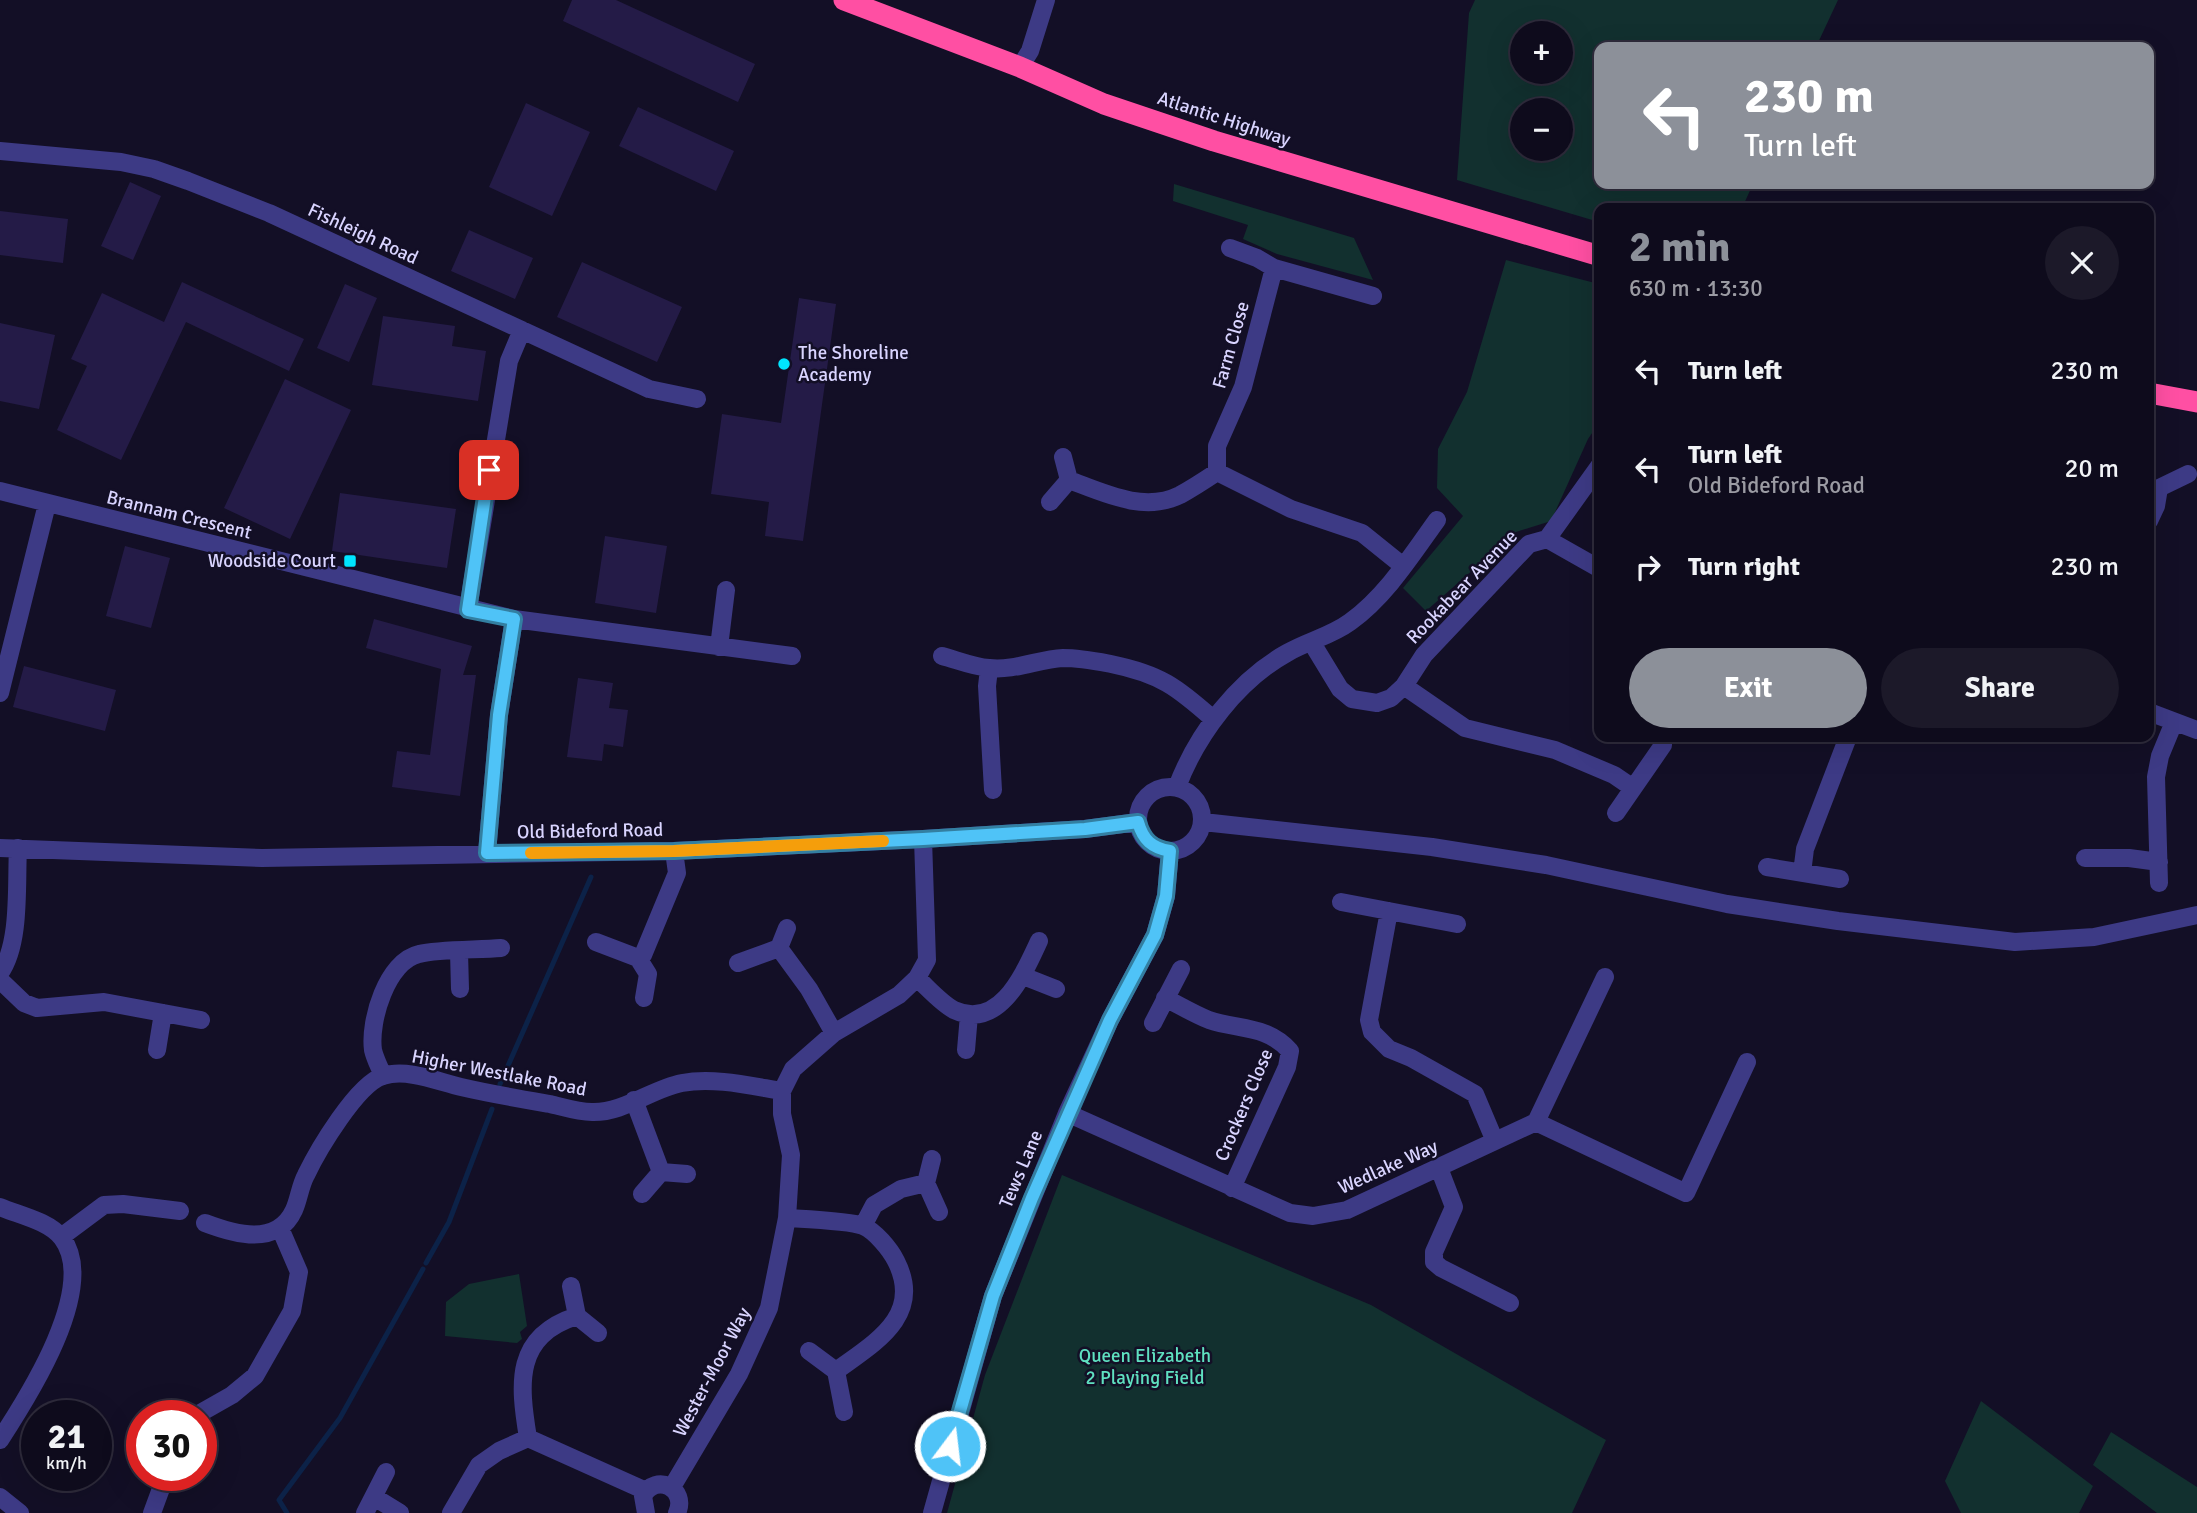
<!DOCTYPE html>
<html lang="en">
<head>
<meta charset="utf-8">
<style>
	body { margin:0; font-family:Signika,sans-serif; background:#1c1929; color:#f1f3f6; height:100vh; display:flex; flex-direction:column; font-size:26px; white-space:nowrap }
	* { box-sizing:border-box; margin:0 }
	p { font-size:23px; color:#9b9ba3 }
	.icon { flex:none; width:38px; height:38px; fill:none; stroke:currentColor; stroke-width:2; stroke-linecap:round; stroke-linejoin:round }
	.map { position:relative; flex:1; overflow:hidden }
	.details { position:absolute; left:1594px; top:203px; width:560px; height:539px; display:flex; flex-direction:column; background:#0e0b1c; border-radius:14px; box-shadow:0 7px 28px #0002,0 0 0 2px #2e2b3b }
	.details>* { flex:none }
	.top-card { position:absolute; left:1594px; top:42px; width:560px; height:147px; border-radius:14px; box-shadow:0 7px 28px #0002,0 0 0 2px #2e2b3b; background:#8c9099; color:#fff; overflow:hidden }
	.fabs { position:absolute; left:1510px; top:21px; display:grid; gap:14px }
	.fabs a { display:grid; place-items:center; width:63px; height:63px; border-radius:50%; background:#0e0b1c; box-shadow:0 7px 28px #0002,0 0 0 2px #2e2b3b; font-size:35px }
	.speed { position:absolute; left:21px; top:1400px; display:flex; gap:14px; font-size:35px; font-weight:700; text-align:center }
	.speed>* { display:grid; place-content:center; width:91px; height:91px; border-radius:50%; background:#0e0b1c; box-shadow:0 7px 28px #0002,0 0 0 2px #2e2b3b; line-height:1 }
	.speed small { font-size:18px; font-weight:400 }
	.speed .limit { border:10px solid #d22; background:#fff; color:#111 }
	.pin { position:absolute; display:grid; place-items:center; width:60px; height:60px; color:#fff; margin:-30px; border-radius:14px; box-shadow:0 4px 10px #0006 }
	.me { position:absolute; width:77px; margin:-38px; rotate:15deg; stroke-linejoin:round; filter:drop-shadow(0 0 5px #0008) }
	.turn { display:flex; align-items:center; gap:24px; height:147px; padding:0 35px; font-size:32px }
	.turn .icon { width:91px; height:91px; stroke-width:2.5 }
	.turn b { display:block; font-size:49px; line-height:60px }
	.round { display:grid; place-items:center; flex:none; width:74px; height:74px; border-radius:37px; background:#1c1929 }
	.headline { display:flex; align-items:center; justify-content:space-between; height:119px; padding:0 35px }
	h1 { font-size:42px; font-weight:700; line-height:52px; color:#8c9099 }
	.cta { display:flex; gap:14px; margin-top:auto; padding:14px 35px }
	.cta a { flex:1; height:80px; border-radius:42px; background:#8c9099; color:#fff; font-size:28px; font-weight:700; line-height:80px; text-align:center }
	.cta a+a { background:#1c1929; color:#f1f3f6 }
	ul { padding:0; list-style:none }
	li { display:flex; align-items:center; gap:21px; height:98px; padding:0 35px }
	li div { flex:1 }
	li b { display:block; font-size:26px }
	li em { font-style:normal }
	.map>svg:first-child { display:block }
</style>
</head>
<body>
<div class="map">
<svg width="2197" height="1513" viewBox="0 0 2197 1513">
	<rect width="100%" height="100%" fill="#130f26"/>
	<path fill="#12302f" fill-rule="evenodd" d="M1475,0H1838L1816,47H1600V184H1753L1742,208H1600L1599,222L1457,180L1469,13ZM1522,33H1561V72H1522ZM1522,110H1561V149H1522Z
		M1174,184L1354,238L1373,280L1277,254L1243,239L1248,225L1173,201Z
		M1506,260L1599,284V423L1588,439L1551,521L1516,532L1426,611L1403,588L1463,516L1437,488L1438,449L1467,392Z
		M1062,1175L1371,1305L1606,1440L1572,1513H947L985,1375Z
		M519,1274L527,1326L520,1332L522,1339L517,1343L445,1336L446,1302L469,1284Z
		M1981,1401L2093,1486L2079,1513H1961L1945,1481Z
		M2111,1432L2197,1487V1513H2157L2093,1465Z"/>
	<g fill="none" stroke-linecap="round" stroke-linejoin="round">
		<path stroke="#0c2248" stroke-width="5" d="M500,1084L591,877
			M426,1263L449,1222L492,1109
			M287,1513L279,1500L340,1418L423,1269"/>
	</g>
	<path fill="#241b47" d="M572,0H616L755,64L738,102L563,21Z
		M526,103L590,132L552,216L489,187Z
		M638,107L734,151L716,191L619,146Z
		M130,182L161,196L133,260L101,246Z
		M0,211L68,219L63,263L0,255Z
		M469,230L533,258L515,299L451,271Z
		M582,262L682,307L657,362L557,317Z
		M182,282L304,339L289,371L186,322L121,460L57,430L87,366L71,359L102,293L164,322Z
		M345,284L377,298L349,362L317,348Z
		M799,298L836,304L803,541L765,536L769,502L711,494L722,414L781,423Z
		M383,316L455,326L452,346L486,351L478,401L372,385Z
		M0,323L55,335L39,409L0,401Z
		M285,379L351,410L290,539L224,508Z
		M340,493L456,509L447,568L332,551Z
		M605,536L667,546L656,613L595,603Z
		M125,546L170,558L151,628L106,616Z
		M374,619L472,646L463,675H476L460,796L392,787L397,751L430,755L441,669L366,648Z
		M24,666L116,690L105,731L13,707Z
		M578,678L613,683L609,708L628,710L623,747L604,744L602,761L567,757Z"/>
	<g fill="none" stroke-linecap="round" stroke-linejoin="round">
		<path stroke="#3d3a85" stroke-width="18" d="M1020,67L1030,51L1046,0
			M0,151L121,162L154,169L188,181L269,213L649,389L697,399
			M1230,248L1257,258L1274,268L1373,296
			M1217,472V446L1243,387L1274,268
			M1069,480C1104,493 1144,513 1180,495C1193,488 1205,480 1217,472L1291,509L1362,533L1403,566
			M0,491L514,619L792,656
			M1050,502L1069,480L1063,457
			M2149,521L2156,506L2159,488L2188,474
			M1547,539L1600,465
			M468,609L509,361L522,330
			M1312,643L1340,689L1352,699L1377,703L1391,698L1404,686L1424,655L1529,544L1547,539L1600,569
			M719,647L726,590
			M942,656C957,660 974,667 989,668C1014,671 1039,659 1063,658C1080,658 1095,661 1111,664C1160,674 1177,687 1213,719
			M989,669L987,686L993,790
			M1404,686L1465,728L1555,750L1614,775L1633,788
			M0,693L47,504
			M2149,712L2197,730
			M1138 819a32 32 0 1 1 64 0a32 32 0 1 1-64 0Z
			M1177,787C1197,734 1238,680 1287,653C1308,641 1331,636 1350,622C1386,596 1411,556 1437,520
			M1616,813L1663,745
			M1203,822L1432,847L1546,865L1727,904L1838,921L2015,942L2094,937L2197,915
			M0,848L262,858L674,851L923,839L1085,829L1138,822
			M487,853L499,715L514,619
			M2085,858H2129L2159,862
			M1767,867L1840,879
			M1802,873L1805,849L1848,737
			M2159,883L2156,777L2160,756L2174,722
			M1341,902L1457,924
			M1389,911L1369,1020L1372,1032L1389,1049L1411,1058L1475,1094L1494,1139
			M596,942L638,958L643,955L677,873L674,851
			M779,948L787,928
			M459,952L460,989
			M638,958L648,974L644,998
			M738,963L779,948L809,989L834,1033
			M0,973C21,944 16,884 18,848
			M1023,976L1056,989
			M917,978C928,988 941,1003 954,1010C1000,1031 1024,973 1039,941
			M0,980L24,1003L37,1008L104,1002L201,1020
			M1165,998C1179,1005 1194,1014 1209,1020C1238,1030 1267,1025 1290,1051L1287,1067L1232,1188
			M1153,1023L1181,969
			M157,1050L163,1013
			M966,1050L969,1015
			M383,1076C380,1068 375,1059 373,1050C369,1021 387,961 419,954C439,949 478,950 501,948
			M634,1100L661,1172L642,1194
			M1067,1113L1290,1213L1313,1216L1347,1210L1536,1122L1605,977
			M1536,1122L1686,1193L1747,1062
			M1439,1168L1454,1207L1434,1252V1262L1441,1268L1510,1303
			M661,1172L687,1174
			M926,1183L932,1159
			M0,1207C19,1215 49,1221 62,1238C99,1287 28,1397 0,1440
			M787,1218C802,1219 851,1221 863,1226C875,1231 890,1249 896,1261C924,1316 874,1343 836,1371L809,1351
			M205,1223C234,1234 277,1247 294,1210C299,1199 300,1186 306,1175C318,1150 357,1084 383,1076C407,1068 439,1082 461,1087C491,1094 521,1099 550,1104C563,1107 578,1112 592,1112C624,1113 651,1089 682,1083C714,1077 751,1086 782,1091
			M863,1226L874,1205L901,1189L926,1183L939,1212
			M61,1237L104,1205L123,1204L180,1211
			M577,1316L598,1333
			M836,1371L844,1412
			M195,1416L232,1395L255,1376L292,1311L299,1272L280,1228
			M528,1438L646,1491
			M672,1487L739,1374L769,1308L787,1218L791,1155L782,1114V1091L793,1069L834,1033L899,995L917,978L927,960L923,839
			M0,1497L20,1513
			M374,1497L400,1513
			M152,1513L166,1475
			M365,1513L386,1472
			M451,1513L479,1465L499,1451L528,1438C519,1383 514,1336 577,1316L571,1286
			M646,1513L643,1496C656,1472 688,1489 677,1513
			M932,1513L993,1296L1067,1113L1110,1020L1155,935L1166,896L1170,851"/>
		<path stroke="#ff4fa3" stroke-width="21" d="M844,0L1020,67L1104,104L1214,141L1600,256
			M2149,393L2197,402"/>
	</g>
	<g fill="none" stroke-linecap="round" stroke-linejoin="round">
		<g stroke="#337fa1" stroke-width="18">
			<path id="route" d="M489,470L468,610L514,619L499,715L487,853L674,851L923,839L1085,829L1138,822C1143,840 1152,848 1170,851L1166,896L1155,935L1110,1020L1032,1198L993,1296L950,1446"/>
		</g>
		<use href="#route" stroke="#4fc3f7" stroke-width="12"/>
		<path stroke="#f59e0b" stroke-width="12" d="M531,853L674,851L883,841"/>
	</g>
	<g fill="#00e5ff" stroke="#130f26" stroke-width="2.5">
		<circle cx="784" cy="364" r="7"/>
		<rect x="343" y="554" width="14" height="14" rx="3.5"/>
	</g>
	<g text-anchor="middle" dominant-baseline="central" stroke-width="5" stroke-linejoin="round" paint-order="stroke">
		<g font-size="19" fill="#d9d4ff" stroke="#130f26">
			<text transform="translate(1224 119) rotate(18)">Atlantic Highway</text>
			<text transform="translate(363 234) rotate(25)">Fishleigh Road</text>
			<text transform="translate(1231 345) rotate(-74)">Farm Close</text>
			<text transform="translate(179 515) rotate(14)">Brannam Crescent</text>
			<text transform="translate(1462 587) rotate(-46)">Rookabear Avenue</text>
			<text transform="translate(590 831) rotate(-1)">Old Bideford Road</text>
			<text transform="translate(499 1073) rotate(11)">Higher Westlake Road</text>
			<text transform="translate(1244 1105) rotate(-67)">Crockers Close</text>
			<text transform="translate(1388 1167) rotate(-24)">Wedlake Way</text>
			<text transform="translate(1021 1169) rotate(-67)">Tews Lane</text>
			<text transform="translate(712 1372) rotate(-62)">Wester-Moor Way</text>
		</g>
		<g font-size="19" fill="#d9d4ff" stroke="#130f26" text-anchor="start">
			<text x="798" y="353">The Shoreline<tspan x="798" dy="22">Academy</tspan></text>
			<text x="336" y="561" text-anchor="end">Woodside Court</text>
		</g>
		<g font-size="19" fill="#5fe0c0" stroke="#130f26">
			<text x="1145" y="1356">Queen Elizabeth<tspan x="1145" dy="22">2 Playing Field</tspan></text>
		</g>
	</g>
</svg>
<div class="fabs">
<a>+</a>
<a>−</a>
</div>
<div class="speed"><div>21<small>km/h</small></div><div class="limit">30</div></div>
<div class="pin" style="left:489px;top:470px;background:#d93025"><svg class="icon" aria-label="arrive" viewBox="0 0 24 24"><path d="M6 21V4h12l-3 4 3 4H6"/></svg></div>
<svg class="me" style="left:950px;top:1446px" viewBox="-20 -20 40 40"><circle r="17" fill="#4fc3f7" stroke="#fff" stroke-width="3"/><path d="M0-11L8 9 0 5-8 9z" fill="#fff"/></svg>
<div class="top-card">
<div class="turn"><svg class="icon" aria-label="left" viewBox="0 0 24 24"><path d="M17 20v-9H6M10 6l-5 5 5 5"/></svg><div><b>230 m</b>Turn left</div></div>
</div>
<section class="details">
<div class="headline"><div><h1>2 min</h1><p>630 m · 13:30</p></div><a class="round"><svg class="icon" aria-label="close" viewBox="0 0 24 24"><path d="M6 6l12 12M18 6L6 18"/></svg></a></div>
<ul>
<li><svg class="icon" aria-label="left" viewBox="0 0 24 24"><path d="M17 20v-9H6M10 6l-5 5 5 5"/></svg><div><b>Turn left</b></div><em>230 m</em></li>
<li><svg class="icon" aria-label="left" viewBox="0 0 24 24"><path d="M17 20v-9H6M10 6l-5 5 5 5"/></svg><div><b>Turn left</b><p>Old Bideford Road</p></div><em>20 m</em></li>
<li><svg class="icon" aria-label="right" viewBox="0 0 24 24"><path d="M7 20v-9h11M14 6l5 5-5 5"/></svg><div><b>Turn right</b></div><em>230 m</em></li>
</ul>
<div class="cta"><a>Exit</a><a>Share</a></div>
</section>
</div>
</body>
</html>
